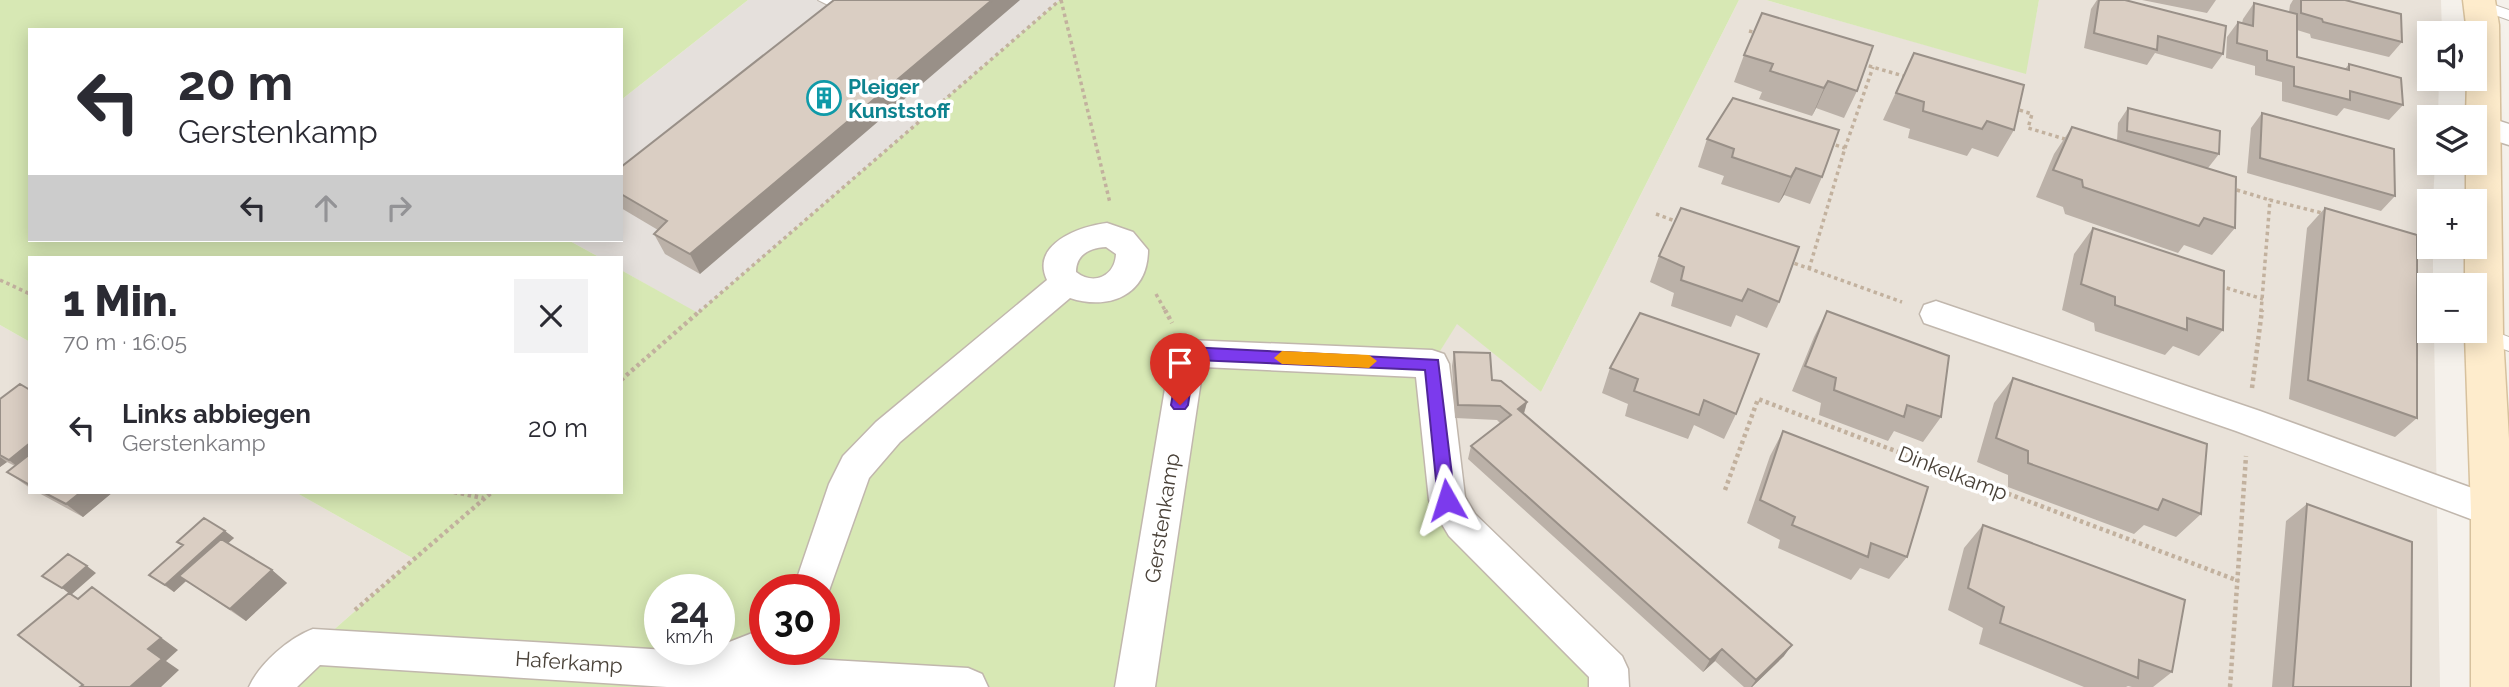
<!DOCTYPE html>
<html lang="de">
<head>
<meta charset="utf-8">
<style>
	body { margin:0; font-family:Raleway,sans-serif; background:#f2f2f3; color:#2b2b33; height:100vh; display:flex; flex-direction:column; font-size:26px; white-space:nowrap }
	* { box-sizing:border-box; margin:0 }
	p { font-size:23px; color:#7c7c81 }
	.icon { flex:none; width:38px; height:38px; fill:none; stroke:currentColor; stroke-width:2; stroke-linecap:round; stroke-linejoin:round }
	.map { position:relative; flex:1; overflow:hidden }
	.panel { position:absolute; left:28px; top:256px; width:595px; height:238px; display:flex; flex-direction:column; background:#fff; border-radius:0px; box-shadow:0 4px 18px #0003 }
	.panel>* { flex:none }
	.hud { position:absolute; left:28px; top:28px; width:595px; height:214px; border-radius:0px; box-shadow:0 4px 18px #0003; background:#fff; color:#2b2b33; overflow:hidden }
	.buttons { position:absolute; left:2417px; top:21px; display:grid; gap:14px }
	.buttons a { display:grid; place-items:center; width:70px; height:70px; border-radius:0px; background:#fff; box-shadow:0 4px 18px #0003; font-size:35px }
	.speed { position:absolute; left:644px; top:574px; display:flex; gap:14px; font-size:35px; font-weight:700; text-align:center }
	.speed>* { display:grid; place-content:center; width:91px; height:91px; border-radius:50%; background:#fff; box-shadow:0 4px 18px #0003; line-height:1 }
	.speed small { font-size:18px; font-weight:400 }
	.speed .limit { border:10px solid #d22; background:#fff; color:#111 }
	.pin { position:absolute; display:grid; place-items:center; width:60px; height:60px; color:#fff; margin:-72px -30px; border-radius:50% 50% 50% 0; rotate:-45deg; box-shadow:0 0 7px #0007 }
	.pin .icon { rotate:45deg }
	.me { position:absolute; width:77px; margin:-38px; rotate:354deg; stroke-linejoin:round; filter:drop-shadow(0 0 5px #0008) }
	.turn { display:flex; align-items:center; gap:24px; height:147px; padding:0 35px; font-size:32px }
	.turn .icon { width:91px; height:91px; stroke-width:2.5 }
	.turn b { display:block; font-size:49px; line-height:60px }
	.lanes { display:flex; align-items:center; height:66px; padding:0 35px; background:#0003; justify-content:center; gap:35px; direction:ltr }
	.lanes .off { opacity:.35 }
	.round { display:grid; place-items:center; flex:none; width:74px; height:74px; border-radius:0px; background:#f2f2f3 }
	.head { display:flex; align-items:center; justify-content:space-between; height:119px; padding:0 35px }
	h1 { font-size:42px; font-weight:800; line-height:52px }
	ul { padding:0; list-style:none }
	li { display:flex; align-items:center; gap:21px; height:105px; padding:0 35px }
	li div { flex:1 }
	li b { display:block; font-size:26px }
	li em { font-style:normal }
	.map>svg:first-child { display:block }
</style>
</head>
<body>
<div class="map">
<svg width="2509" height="687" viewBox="0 0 2509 687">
	<rect width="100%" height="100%" fill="#f5f1eb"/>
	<path fill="#e9e2d9" d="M1739,0H1766L2025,73L2039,0H2441L2442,33H2429V79H2439L2438,117H2429V163H2435L2433,201H2429V247H2433V285H2429V331H2434L2440,687H1609L1462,525L1432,364L1457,323L1541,392Z
		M0,325L30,342V492H295L414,559L269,687H0Z"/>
	<path fill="#e5e0dc" d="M748,0H1060L698,314L621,270V257H599L568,240H621V100Z"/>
	<path fill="#d7e8b4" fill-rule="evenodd" d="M0,0H748L621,100V30H30V240H568L599,257H30V342L0,325Z
		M1060,0H1739L1541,392L1457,324L1432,364L1447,500L1609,687H269L414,559L295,492H621V270L698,313ZM660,590H719V649H660ZM765,590H824V649H765Z
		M1766,0H2039L2026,74Z"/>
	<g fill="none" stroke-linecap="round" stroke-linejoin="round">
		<g stroke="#c1b7ad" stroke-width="2">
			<path id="lane" d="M818,0H847L836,9Z
				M2480,0L2509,10V20L2475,8V2Z
				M2484,328L2509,337V351L2478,340L2475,335L2478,330Z"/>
		</g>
		<g stroke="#c1b7ad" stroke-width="3">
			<path id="street" d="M2484,116L2509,124V145L2474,134V118Z
				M1107,223L1133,232L1148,250C1148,295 1109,311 1070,298L900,442L869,478L825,602L824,590H793L829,484L843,456L876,422L1047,280C1030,244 1080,226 1107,223ZM1106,247L1116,254C1115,276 1094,286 1076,272C1076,254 1090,248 1106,247Z
				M1936,301L2260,411L2505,500L2509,513L2505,522L2492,527L2236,431L1924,323L1920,314L1924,305Z
				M1188,340L1432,350L1444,354L1449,364L1465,497L1475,514L1622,656L1628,669L1629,687H1589V677L1449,536L1434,511L1429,500L1416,377L1203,367L1155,687H1115L1171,353L1176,344Z
				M765,628V649H783L779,657L968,668L982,674L988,687H667L320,665L297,687H249C260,663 289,638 313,629L701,652L719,649V646Z"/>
		</g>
		<g stroke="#d7c19d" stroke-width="3">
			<path id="secondary" d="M2463,0H2495L2499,25L2503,335L2509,439V687H2471V511L2465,335V331H2474V285H2465V247H2474V201H2466V163H2474V117H2466L2467,79H2474V33H2467Z"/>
		</g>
		<path stroke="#c2b19e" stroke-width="3.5" stroke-dasharray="3.5 3.5" stroke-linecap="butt" d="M1061,0L1110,203
			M1749,31L1760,34
			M1862,64L1907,77
			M2013,108L2032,114L2028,128L2068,140
			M1829,143L1845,148
			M2230,188L2270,200
			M1656,214L1678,222
			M2413,235L2429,239
			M1788,261L1902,302
			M1809,269L1845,148L1873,67
			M0,280L30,294
			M2220,286L2263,299
			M1156,294L1166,312
			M699,312L1060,0
			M2261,312L2270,200L2326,214"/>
		<path stroke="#c2b19e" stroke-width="4.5" stroke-dasharray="3.5 3.5" stroke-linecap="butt" d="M1165,310L1172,323
			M621,380L701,310
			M2252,388L2262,310
			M1725,490L1758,399L2239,581
			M454,492L483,498
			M355,610L492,492
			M2230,687L2246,456"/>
		<use href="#lane" fill="#fff" fill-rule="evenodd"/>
		<use href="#street" fill="#fff" fill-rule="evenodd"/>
		<use href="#secondary" fill="#feeccc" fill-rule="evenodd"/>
	</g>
	<path fill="#bbb1a8" d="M834,0L700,274L665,254L654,234L658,230L621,208V167Z
		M2097,0H2125L2223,54L2212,69L2155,53L2147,65L2084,48L2091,9Z
		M2142,0H2216L2207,13Z
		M2293,0H2345L2402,42L2389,57L2311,38L2310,34L2297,30V57L2345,69L2349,64L2403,105L2389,120L2344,108L2337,116L2282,101V82L2255,75V66L2226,58L2227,37L2238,22L2242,23L2243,19L2254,3L2289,12L2290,5Z
		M1762,13L1857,91L1844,118L1816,108L1812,116L1759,99L1762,92L1734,82L1744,55Z
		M1914,53L2014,130L1998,157L1972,148L1967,156L1908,138L1910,129L1883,120Z
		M2128,108L2219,154L2208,168L2235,228L2212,255L2184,245L2178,253L2065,214L2063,207L2036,197L2054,154L2072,127L2117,141L2118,123Z
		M2262,113L2395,196L2381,211L2247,173L2251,128Z
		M1707,139L1822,177L1810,204L1784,195L1779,203L1721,184L1724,176L1698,167Z
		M2325,208L2417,418L2395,437L2289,399L2307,228Z
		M2093,228L2223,330L2199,356L2173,346L2165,355L2095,331L2094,323L2062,310L2074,254Z
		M1659,256L1779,302L1767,328L1736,315L1731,327L1671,306L1674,293L1650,282Z
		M1827,311L1941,417L1923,442L1894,431L1888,441L1819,415L1821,403L1792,391L1814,337Z
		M1640,313L1736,414L1724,439L1694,425L1688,439L1625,416L1628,404L1602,393L1610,368Z
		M1454,352L1492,380L1527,402L1524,414L1784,656L1752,687H1744L1715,661L1703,672L1468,459L1471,446L1500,423L1497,420L1455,418L1452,366Z
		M2013,378L2201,514L2176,537L2144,525L2134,534L2008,487V475L1977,462L1994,403Z
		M30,390V488L7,472L15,466L7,462L0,467V399Z
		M1783,431L1907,557L1889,579L1860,568L1851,580L1778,548L1780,540L1747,523L1770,456Z
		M37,492H113L83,517Z
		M2307,504L2411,687H2272L2286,521Z
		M1983,525L2172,672L2153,687H2132L2128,686L2126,687H2084L1979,644L1983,628L1948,610L1964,548Z
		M225,531L234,538L228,543L272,570L287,583L246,621L186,581L174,592L149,575L182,546L177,542Z"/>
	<path fill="#999088" d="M992,0H1020L700,274L690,254Z
		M1828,81L1816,108L1812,116L1824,88Z
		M1796,168L1784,195L1779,203L1791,177Z
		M1527,402L1523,416L1518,409Z
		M30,443V471L27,474L9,460Z
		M0,457L7,462L0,467Z
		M81,492H113L83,517L66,504Z
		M225,531L234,538L186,581L179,576L186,581L174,592L165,585Z
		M87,566L96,573L71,595L62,588Z
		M272,570L287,583L246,621L230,609Z
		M92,587L178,650L166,661L179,670L161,687H130L148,649Z
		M1792,645L1784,656L1752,687H1751L1756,680Z
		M1722,649L1715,661L1703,672L1710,660Z"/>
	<path fill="#dacec3" stroke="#999088" stroke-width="2" d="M834,0H992L690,254L654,234L667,221L621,194V167Z
		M2099,0H2125L2226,26L2223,54L2158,36L2157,50L2094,33Z
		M2301,0H2345L2401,14L2402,42L2323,22L2322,19L2301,13Z
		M2254,3L2297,14V57L2349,70V64L2401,78L2403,105L2350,91V100L2294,86V67L2267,60V51L2237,43L2238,22L2253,26Z
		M1762,13L1873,46L1857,91L1828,81L1824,88L1770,71L1773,64L1744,55Z
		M1914,53L2024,85L2014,130L1987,121L1982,129L1923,111L1924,102L1896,93Z
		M1733,98L1839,130L1822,177L1796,168L1791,177L1732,157L1734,149L1707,139Z
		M2128,108L2220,131L2219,154L2127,131Z
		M2262,113L2394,149L2395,196L2260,158Z
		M2072,127L2236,177L2235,228L2204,218L2199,226L2083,187L2082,180L2053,170Z
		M1681,208L1799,247L1779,302L1748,289L1742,301L1681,280L1684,267L1659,256Z
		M2325,208L2417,235V418L2308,380Z
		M2093,228L2224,271L2223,330L2187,318V330L2115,305V297L2081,284Z
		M1827,311L1949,356L1941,417L1907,405L1904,417L1834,390L1836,378L1805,366Z
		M1640,313L1759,354L1736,414L1704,400L1699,415L1634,391L1638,379L1610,368Z
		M1454,352L1490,353L1492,380L1501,381L1527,402L1518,409L1792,645L1756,680L1722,649L1710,660L1471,446L1511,415L1500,406L1458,405Z
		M2013,378L2207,444L2201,514L2163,499L2158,510L2028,463V451L1996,438Z
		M20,384L30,390V443L9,460L0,455V399Z
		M1783,431L1928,487L1907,557L1871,543L1868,557L1792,525L1795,517L1760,500Z
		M30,454V485L7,472Z
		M43,492H81L66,504Z
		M2307,504L2412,542L2411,687H2293Z
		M204,518L225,531L165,585L149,575L183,545L177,542Z
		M1983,525L2185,600L2172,672L2139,660L2138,678L2000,623L2004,607L1968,588Z
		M221,539L272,570L230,609L179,576Z
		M68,554L87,566L62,588L42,576Z
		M92,587L161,638L148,649L162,659L130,687H80L83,685L18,635L69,593L78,599Z"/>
	<path fill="#7c3aed" stroke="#51269a" stroke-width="2" d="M1188,347L1438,360L1455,500L1453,506L1447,508L1440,506L1438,500L1425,370L1195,360L1188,405L1185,409H1174L1171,405L1180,353Z"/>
	<path fill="#f59e0b" d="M1282,351L1369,355L1377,361L1369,368L1282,364L1274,358Z"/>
	<defs>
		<g id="building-ring" transform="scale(1.75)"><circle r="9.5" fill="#fff" stroke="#0f9aa8" stroke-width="1.5"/><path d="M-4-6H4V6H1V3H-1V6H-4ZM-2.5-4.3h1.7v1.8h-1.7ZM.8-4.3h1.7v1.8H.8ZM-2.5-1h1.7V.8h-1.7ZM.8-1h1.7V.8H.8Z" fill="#0f9aa8"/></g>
	</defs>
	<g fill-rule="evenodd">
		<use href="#building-ring" x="824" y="98"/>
	</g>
	<g text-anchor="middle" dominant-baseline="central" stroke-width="7" stroke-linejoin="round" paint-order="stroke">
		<g font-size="21" font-weight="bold" fill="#0d838f" stroke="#fff" text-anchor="start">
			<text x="848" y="86">Pleiger<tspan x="848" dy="24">Kunststoff</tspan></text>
		</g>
		<g font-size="21" fill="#494138" stroke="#fff">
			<text transform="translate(1953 473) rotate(21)">Dinkelkamp</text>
			<text transform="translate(1162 518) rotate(-81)">Gerstenkamp</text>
			<text transform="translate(569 662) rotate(4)">Haferkamp</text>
		</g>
	</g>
</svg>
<div class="buttons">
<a><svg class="icon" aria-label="sound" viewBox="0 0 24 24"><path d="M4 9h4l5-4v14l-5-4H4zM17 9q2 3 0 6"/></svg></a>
<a><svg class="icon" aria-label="layers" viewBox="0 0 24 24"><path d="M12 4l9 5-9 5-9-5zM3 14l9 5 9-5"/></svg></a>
<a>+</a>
<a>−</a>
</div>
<div class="speed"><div>24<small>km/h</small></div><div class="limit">30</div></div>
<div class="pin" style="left:1180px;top:405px;background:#d93025"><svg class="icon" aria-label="arrive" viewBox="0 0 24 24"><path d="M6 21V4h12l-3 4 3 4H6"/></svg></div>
<svg class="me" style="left:1447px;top:500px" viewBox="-20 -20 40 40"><path d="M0-17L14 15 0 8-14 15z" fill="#7c3aed" stroke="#fff" stroke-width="4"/></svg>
<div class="hud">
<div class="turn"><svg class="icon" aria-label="left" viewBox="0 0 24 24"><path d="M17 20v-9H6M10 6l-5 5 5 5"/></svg><div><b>20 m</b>Gerstenkamp</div></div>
<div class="lanes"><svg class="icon" aria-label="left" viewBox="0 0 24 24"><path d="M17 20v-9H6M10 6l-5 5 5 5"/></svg><svg class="icon off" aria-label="ahead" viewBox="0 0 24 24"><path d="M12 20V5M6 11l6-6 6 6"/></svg><svg class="icon off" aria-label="right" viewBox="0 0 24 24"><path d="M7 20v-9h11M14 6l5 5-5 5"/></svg></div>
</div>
<section class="panel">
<div class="head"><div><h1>1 Min.</h1><p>70 m · 16:05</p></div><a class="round"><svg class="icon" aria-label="close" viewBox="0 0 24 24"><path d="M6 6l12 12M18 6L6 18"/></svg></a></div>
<ul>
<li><svg class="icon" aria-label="left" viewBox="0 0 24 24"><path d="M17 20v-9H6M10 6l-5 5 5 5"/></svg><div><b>Links abbiegen</b><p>Gerstenkamp</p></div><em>20 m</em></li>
</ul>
</section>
</div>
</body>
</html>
